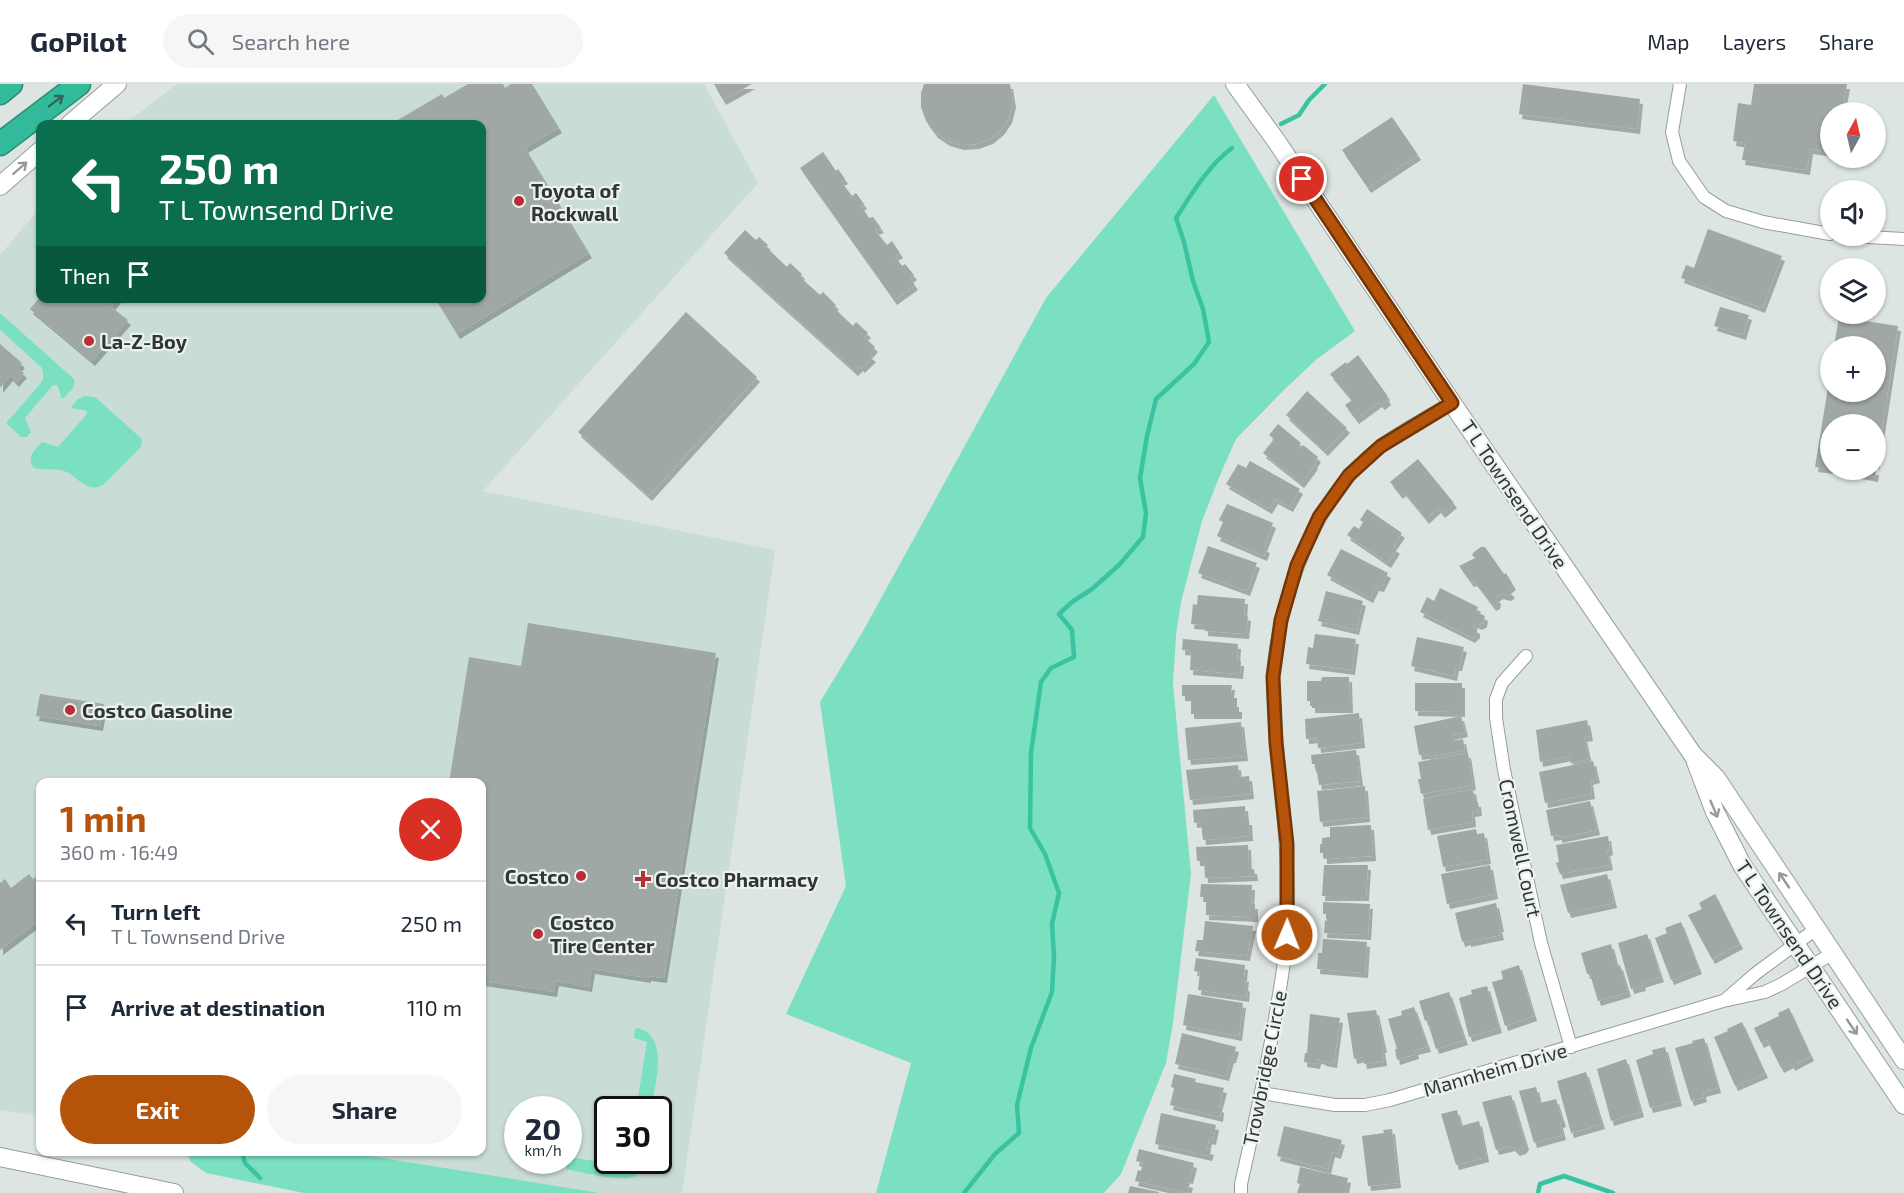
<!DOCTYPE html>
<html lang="en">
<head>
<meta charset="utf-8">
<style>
	body { margin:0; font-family:"Exo 2",sans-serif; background:#f6f6f7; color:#1f2937; height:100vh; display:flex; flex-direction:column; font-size:22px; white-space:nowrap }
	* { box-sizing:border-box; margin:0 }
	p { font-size:20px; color:#747a83 }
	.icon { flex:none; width:33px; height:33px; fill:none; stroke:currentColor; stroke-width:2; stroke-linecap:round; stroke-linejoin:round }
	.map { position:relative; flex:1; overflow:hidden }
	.panel { position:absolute; left:36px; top:694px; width:450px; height:378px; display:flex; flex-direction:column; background:#fff; border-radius:12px; box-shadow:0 2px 4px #0004 }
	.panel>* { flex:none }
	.top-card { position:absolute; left:36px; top:36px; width:450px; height:183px; border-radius:12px; box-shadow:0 2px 4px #0004; background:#0b6e4f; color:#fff; overflow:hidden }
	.needle { width:39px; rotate:8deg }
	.fabs { position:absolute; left:1820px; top:18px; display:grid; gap:12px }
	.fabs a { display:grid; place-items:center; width:66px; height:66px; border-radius:50%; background:#fff; box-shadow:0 2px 4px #0004; font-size:30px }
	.speed { position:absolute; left:504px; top:1012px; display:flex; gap:12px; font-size:30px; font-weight:700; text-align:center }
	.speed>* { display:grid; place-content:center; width:78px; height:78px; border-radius:50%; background:#fff; box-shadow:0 2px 4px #0004; line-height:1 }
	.speed small { font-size:15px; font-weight:400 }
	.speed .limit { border:3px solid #111; border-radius:9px; background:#fff; color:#111 }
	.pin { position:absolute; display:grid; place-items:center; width:51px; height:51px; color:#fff; margin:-26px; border:3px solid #fff; border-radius:50%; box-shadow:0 2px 6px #0007 }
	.me { position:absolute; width:66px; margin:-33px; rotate:1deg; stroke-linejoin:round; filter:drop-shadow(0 0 4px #0008) }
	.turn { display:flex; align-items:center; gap:21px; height:126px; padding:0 24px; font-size:27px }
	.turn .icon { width:78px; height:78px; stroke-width:2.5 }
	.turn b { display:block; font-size:42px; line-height:51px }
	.then { display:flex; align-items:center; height:57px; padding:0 24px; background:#0003; gap:12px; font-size:22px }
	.round { display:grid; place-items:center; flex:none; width:63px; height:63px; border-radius:32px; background:#f6f6f7 }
	.overview { display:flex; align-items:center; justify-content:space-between; height:102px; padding:0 24px }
	h1 { font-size:36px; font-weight:700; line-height:45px; color:#b45309 }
	.button { display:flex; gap:12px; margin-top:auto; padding:12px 24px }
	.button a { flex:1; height:69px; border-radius:36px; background:#b45309; color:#fff; font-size:24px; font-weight:700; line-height:69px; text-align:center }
	.button a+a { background:#f6f6f7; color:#1f2937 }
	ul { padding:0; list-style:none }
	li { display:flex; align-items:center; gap:18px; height:84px; padding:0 24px; border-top:2px solid #e0e1e3 }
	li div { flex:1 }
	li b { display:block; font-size:22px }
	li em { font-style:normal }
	header { display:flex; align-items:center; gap:36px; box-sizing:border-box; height:84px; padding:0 30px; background:#fff; border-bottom:2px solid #e0e1e3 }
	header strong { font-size:28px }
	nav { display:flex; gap:33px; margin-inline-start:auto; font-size:21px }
	.search { width:420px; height:54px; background:#f6f6f7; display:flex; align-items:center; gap:15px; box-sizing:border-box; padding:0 21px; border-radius:33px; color:#747a83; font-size:22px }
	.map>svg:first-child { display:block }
</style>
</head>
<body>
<header>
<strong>GoPilot</strong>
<div class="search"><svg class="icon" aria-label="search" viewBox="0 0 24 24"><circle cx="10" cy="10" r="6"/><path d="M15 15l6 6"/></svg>Search here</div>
<nav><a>Map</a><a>Layers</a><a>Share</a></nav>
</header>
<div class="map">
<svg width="1904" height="1109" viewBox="0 0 1904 1109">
	<defs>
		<filter id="shadow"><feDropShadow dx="3" dy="5" stdDeviation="0" flood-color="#0004"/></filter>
	</defs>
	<rect width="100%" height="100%" fill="#dce5e2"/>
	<path fill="#cadcd6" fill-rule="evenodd" d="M177,0H704L758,99L483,407L775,466L682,1109H498L253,1068H482V699H40V1032L0,1026V171L40,124V214H482V40H125ZM518,1026H568V1077H518ZM608,1026H658V1077H608Z"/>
	<path fill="#7be0c2" d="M1214,11L1355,247L1317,275L1286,304L1236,355L1220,391L1202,437L1181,518L1176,551L1173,600L1191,790L1173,939L1166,979L1121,1090L1104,1109H876L911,979L786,930L846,802L820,618L862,549L1046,214Z
		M0,229L74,295C77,302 68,309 64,314L62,315L57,301H53L25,334L31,348L27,353H21L6,339L41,299C44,294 44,289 42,284L0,246Z
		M85,312L95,313L142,355L141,363L103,401C86,410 78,392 64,387C54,384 44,387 34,384C26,373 34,367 42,358L58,363L86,331L87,327L72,324V322L78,315Z
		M637,944C671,951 654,1002 651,1026H636L647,958L634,954L635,945Z
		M186,1068H345L600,1109H304L206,1089L191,1078Z
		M569,1073L626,1082L627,1077H643C641,1084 640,1090 633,1093C624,1098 579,1088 566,1085L565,1077H568Z"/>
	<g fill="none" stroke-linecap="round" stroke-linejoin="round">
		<path stroke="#39c3a1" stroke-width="4.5" d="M1281,40L1299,31L1309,16L1325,0
			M242,1068L245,1079L260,1094
			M964,1109L995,1070L1019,1049L1017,1021L1031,964L1052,908L1054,872L1052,840L1059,809L1045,770L1030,744L1031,669L1041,598L1051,584L1074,573L1072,546L1059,530L1072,518L1092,505L1119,481L1143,453L1146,429L1140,394L1147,352L1156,315L1194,280L1209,258L1203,225L1193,197L1184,158L1176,134C1192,109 1208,82 1232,64
			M1538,1109L1540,1100L1564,1092L1613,1109"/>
	</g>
	<path fill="#9fa8a5" filter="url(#shadow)" d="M468,0H503L505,4L511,0H532L559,44L525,64L589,169L457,250L435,214H482V40H391L442,10L444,14Z
		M714,0H752L723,16Z
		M924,0H1010L1013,19L1009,34L1001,46L990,55L976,60L961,61L947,57L935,49L926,37L921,23V9Z
		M1523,0L1640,15L1637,45L1519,30Z
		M1754,0H1847L1842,28H1830V68L1810,65L1807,86L1742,76L1745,59L1733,57L1738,19L1751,21Z
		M1392,33L1418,71L1368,104L1342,66Z
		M823,68L836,87L838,85L845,95L841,97L852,112L856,109L864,120L861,122L869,134L873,133L881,144L875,146L887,161L892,157L900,169L895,172L902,182L905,180L914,191L910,194L915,201L894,216L800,84Z
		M1708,145L1782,172L1762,224L1681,194L1686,181L1694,184Z
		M745,146L756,156L759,153L768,161L766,163L787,183L790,179L802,190L800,193L820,211L823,208L836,221L833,223L853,242L856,238L868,249L864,253L875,263L869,270L873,273L862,284L860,282L855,287L724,169Z
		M39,214H118L111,223L128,236L92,277L30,225Z
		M1720,223L1749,231L1743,251L1714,242Z
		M686,228L757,293L649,412L578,348Z
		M1839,233L1898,242L1876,383L1875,340H1830V385L1815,383L1829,297L1830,308H1875V262H1834Z
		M0,260L22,279L18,284L24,289L16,298L10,292L0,304Z
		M1358,271L1387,311L1386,312L1388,316L1382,321L1379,318L1356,335L1345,321L1352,316L1330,290L1346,278L1347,280Z
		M1307,307L1347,344L1325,367L1286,331Z
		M1278,340L1301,359L1298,363L1300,365L1303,361L1318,373L1314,379L1315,380L1311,386L1301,399L1263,369L1274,355L1269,351Z
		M1418,375L1454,419L1442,429L1438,424L1426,435L1403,407L1400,410L1390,398Z
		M1250,377L1300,405L1290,423L1275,415L1269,425L1226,400L1238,380L1246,384Z
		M1838,386H1876L1875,393Z
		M1227,420L1273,439L1264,463L1267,464L1264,472L1217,452L1223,438L1219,436Z
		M1367,425L1402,449L1393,462L1397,465L1388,479L1347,451L1354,442L1359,445L1363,438L1360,436Z
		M1208,462L1257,479L1247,507L1198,489Z
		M1481,463H1485L1504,490L1506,489L1513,501L1508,505L1512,509L1508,512L1500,510L1496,513L1498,515L1497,520L1493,522L1474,497L1471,498L1459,482L1475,474L1472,471L1474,468Z
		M1341,465L1388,489L1381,503L1376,502L1370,514L1327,491Z
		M1440,504L1478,523L1476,528L1485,532L1484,538L1479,541L1475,539L1473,543L1477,545V549L1472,554L1420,528L1427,513L1434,517Z
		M1326,507L1363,517L1356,546L1318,537Z
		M1198,511L1245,515L1244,531L1248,532L1246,550L1205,547V541L1191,540L1193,520L1197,521Z
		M528,539L716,569L664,894L648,892V894L592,885L589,903L556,897L554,908L482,897V699H449L469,573L521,582Z
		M1315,550L1356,555L1352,586L1306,580L1308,563L1313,564Z
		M1417,553L1464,563L1459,582H1456L1454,592L1411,582Z
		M1183,555L1238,560L1237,577H1241L1240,590L1190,586L1191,567L1182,566Z
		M1322,593H1349L1350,624H1312V617H1307V597H1321Z
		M1415,599H1462V628L1415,627Z
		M1182,601H1232L1231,609H1234V623H1239V630H1191V612H1182Z
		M40,610L104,620L100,642L36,632Z
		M1359,629L1362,659L1318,664L1317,654L1306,655L1305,635Z
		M1461,632L1465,648L1452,651L1454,657L1463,655L1465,666L1427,673V670L1419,671L1414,642Z
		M1587,636L1590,652L1584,653L1589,675L1570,679L1569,672L1540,678L1536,646Z
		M1241,638L1245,672L1188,676L1185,644Z
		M1356,666L1360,697L1319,701L1317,688H1316L1315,680H1312L1311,671Z
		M1468,669L1473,701L1421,710L1418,695H1421L1418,678Z
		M1593,677L1597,694L1590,696L1592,710L1545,719L1539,688Z
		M1238,681L1239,693L1249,692L1251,710L1190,716L1186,686Z
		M1365,702L1367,733L1320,738L1317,707Z
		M1473,705L1475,718H1478L1479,727L1472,728L1473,738L1428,746L1423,715Z
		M1590,717L1597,746L1559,754V751L1551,752L1546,726Z
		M1245,722L1246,736H1249L1250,752L1203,756L1201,738L1194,739L1193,726Z
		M1371,741L1373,772L1324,775V769H1320V760H1322V754L1330,753V743Z
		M1476,745L1477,750L1484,749L1488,775L1443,783L1437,752Z
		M1608,752L1610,766L1607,767L1610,781L1560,790L1556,779L1559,778L1556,761Z
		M1248,761L1249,785H1254L1255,792L1205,794L1204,777H1197L1196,763Z
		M1324,781H1368L1366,812H1322Z
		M1490,781L1495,810L1447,820L1441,790Z
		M29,790L33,795L40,790V836L0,866V799L5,795L11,804Z
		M1607,790L1614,819L1568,829L1560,801Z
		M1201,800L1252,801L1251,820H1255V833L1206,831V813H1200Z
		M1715,810L1740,860L1712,875L1688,831L1702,825L1699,819Z
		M1323,818L1370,820L1368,851L1324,849L1325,836L1327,837V830H1323Z
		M1496,819L1501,843H1499L1501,851L1468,858V856L1462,858L1455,829Z
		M1205,837L1253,842L1247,872L1195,867L1197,856H1203Z
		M1681,838L1699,885L1671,896L1655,854L1667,849L1665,844Z
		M1647,850L1661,893L1642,899L1643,902L1631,905L1618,859Z
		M1323,855L1367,858L1365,889L1317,885L1318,869H1322Z
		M1611,860L1617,882L1620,881L1628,908L1598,917L1590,890H1587L1581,869Z
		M1196,874L1245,881L1244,893H1246L1245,902L1247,903L1246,913L1198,906L1200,888L1194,887Z
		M1519,881L1534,932L1505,942L1492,898L1503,895L1501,887Z
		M1487,902L1499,944L1469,953L1459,914L1472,910L1471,906Z
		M1449,908L1465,956L1436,965L1427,936L1425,937L1419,917Z
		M1188,910L1243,919L1239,952L1183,941Z
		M1414,923L1428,963L1415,966L1416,970L1397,976L1395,965H1397L1388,935L1402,931L1401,927Z
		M1789,924L1811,972L1792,982L1791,979L1781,984L1767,956L1761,959L1754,944L1779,932L1778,929Z
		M1376,926L1384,964H1382L1384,977L1364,980L1363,973L1354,975L1347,929Z
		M1310,930L1340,934L1334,979L1323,977V976L1318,975L1317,980L1304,978L1305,969H1307Z
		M1742,938L1765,989L1735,1002L1714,953L1728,947L1727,945Z
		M1182,949L1236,963L1233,974H1231L1226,992L1175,980Z
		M1704,954L1718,1004L1703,1008L1704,1013L1691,1017L1675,964L1693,959L1692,957Z
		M1665,963L1679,1017L1650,1024L1636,976L1653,970L1652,966Z
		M1626,975L1641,1028L1611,1037L1597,985Z
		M1586,988L1602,1040L1571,1049L1557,997Z
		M1174,990L1196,995L1195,998L1224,1004L1219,1023L1221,1024L1220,1033L1170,1021L1174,1004L1171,1003Z
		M1536,1003L1540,1019L1556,1015L1563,1038L1560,1039L1563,1051L1534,1059L1519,1007Z
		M1511,1011L1526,1061L1523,1065L1517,1067L1512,1062L1496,1066L1482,1018Z
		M1457,1026L1461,1042L1479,1037L1486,1073L1456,1081L1441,1030Z
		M1161,1029L1216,1041L1213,1056L1209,1055L1207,1065L1211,1066L1209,1072L1155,1060Z
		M1284,1042L1342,1056L1338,1070L1332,1068L1328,1085L1277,1072Z
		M1392,1045L1398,1099L1368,1102L1362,1052L1384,1049L1383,1046Z
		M1139,1065L1194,1079L1190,1095L1185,1094V1098L1190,1099L1187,1109L1135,1097L1138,1086L1141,1087L1143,1079L1136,1077Z
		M1300,1083L1348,1094L1345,1109H1297L1300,1100L1297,1099Z
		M1130,1102L1159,1108V1109H1128Z"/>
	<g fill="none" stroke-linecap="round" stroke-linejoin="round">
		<g stroke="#959e9b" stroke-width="14">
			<path id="street" d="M1680,0L1672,48L1679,77L1704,113L1726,127L1763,138L1830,150
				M1850,152L1904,155
				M1526,572L1502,599L1496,615V634L1504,686L1541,859L1571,963
				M1725,916L1755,890L1816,845
				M1262,1009L1335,1021H1365L1390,1016L1723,917L1765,908L1782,900L1833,869
				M1241,1109V1100C1253,1047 1265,994 1274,940C1279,910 1285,880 1287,850C1292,765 1275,682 1273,597C1273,571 1281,537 1288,512C1305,454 1333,398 1382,361C1404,345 1429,332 1452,319"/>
		</g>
		<g stroke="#959e9b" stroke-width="20">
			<path id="secondary" d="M1235,0L1277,58L1452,319L1693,671L1716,694L1904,976
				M70,40L117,0
				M0,102L40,67
				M1696,678L1715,728L1742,781L1904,1021
				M0,1073L174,1109"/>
		</g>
		<g stroke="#318c76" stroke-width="25">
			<path id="highway" d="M0,9L11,0
				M0,60L79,0"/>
		</g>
		<use href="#street" stroke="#fff" stroke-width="12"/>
		<use href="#secondary" stroke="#fff" stroke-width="18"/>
		<use href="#highway" stroke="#31bb9a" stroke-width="22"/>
	</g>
	<defs><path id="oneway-shaft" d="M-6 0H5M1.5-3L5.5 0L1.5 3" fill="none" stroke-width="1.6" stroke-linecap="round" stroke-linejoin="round" transform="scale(1.5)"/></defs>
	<use stroke="#326458" href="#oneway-shaft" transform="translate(56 17) rotate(-37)"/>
	<g stroke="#989a9a">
		<use href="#oneway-shaft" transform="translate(20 84) rotate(-41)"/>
		<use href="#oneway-shaft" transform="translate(1714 725) rotate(67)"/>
		<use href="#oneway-shaft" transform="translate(1784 796) rotate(-124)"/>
		<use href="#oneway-shaft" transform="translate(1852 943) rotate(56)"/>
	</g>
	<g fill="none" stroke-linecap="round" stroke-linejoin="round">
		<g stroke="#753606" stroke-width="15">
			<path id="route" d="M1287,851V760L1276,659L1273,593L1281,536L1297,481L1319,433L1349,391L1381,362L1452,319L1302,95"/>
		</g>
		<use href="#route" stroke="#b45309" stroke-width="10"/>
	</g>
	<g fill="#bc2c36" stroke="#e9f2ef" stroke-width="2">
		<circle cx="519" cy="117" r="6"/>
		<circle cx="89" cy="257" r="6"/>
		<circle cx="70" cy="626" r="6"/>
		<circle cx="581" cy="792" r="6"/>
		<path d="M640 786h6v6h6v6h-6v6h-6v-6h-6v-6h6z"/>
		<circle cx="538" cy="850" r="6"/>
	</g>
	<g text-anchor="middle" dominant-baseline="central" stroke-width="4.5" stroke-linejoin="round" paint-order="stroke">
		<g font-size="20" font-weight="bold" fill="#323534" stroke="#e9f2ef" text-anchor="start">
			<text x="531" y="106">Toyota of<tspan x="531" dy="23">Rockwall</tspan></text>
			<text x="101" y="257">La-Z-Boy</text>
			<text x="82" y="626">Costco Gasoline</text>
			<text x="569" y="792" text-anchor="end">Costco</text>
			<text x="655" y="795">Costco Pharmacy</text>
			<text x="550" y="838">Costco<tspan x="550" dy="23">Tire Center</tspan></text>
		</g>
		<g font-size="20" fill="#323534" stroke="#e9f2ef">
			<text transform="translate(1515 410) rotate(56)">T L Townsend Drive</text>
			<text transform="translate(1521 764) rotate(78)">Cromwell Court</text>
			<text transform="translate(1790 850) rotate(56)">T L Townsend Drive</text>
			<text transform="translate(1264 984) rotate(-79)">Trowbridge Circle</text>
			<text transform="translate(1495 985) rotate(-16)">Mannheim Drive</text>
		</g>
	</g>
</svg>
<div class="fabs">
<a><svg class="needle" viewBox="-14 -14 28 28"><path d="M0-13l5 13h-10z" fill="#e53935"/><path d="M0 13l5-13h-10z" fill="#747a83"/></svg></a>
<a><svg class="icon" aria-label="sound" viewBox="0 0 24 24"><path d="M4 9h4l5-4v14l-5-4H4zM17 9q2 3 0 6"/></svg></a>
<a><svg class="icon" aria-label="layers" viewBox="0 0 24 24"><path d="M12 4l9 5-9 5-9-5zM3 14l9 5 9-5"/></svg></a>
<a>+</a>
<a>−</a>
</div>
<div class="speed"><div>20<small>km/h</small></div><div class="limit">30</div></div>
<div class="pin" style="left:1302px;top:95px;background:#d93025"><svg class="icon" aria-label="arrive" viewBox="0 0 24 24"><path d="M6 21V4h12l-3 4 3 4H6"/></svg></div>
<svg class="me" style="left:1287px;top:851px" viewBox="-20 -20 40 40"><circle r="17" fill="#b45309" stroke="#fff" stroke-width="3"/><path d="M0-11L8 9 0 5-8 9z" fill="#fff"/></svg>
<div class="top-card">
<div class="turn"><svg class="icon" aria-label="left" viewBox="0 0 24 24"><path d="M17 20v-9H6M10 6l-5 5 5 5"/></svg><div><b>250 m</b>T L Townsend Drive</div></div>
<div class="then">Then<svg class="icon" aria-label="arrive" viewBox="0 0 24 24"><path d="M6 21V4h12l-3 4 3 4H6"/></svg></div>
</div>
<section class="panel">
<div class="overview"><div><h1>1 min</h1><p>360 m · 16:49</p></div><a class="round" style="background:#d93025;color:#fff"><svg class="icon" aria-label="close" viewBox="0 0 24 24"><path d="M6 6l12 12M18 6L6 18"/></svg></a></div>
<ul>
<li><svg class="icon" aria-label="left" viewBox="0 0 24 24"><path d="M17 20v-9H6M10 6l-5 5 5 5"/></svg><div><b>Turn left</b><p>T L Townsend Drive</p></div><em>250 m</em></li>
<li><svg class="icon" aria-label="arrive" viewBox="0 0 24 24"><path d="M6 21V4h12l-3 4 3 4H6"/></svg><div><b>Arrive at destination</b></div><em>110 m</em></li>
</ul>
<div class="button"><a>Exit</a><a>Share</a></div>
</section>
</div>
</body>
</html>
